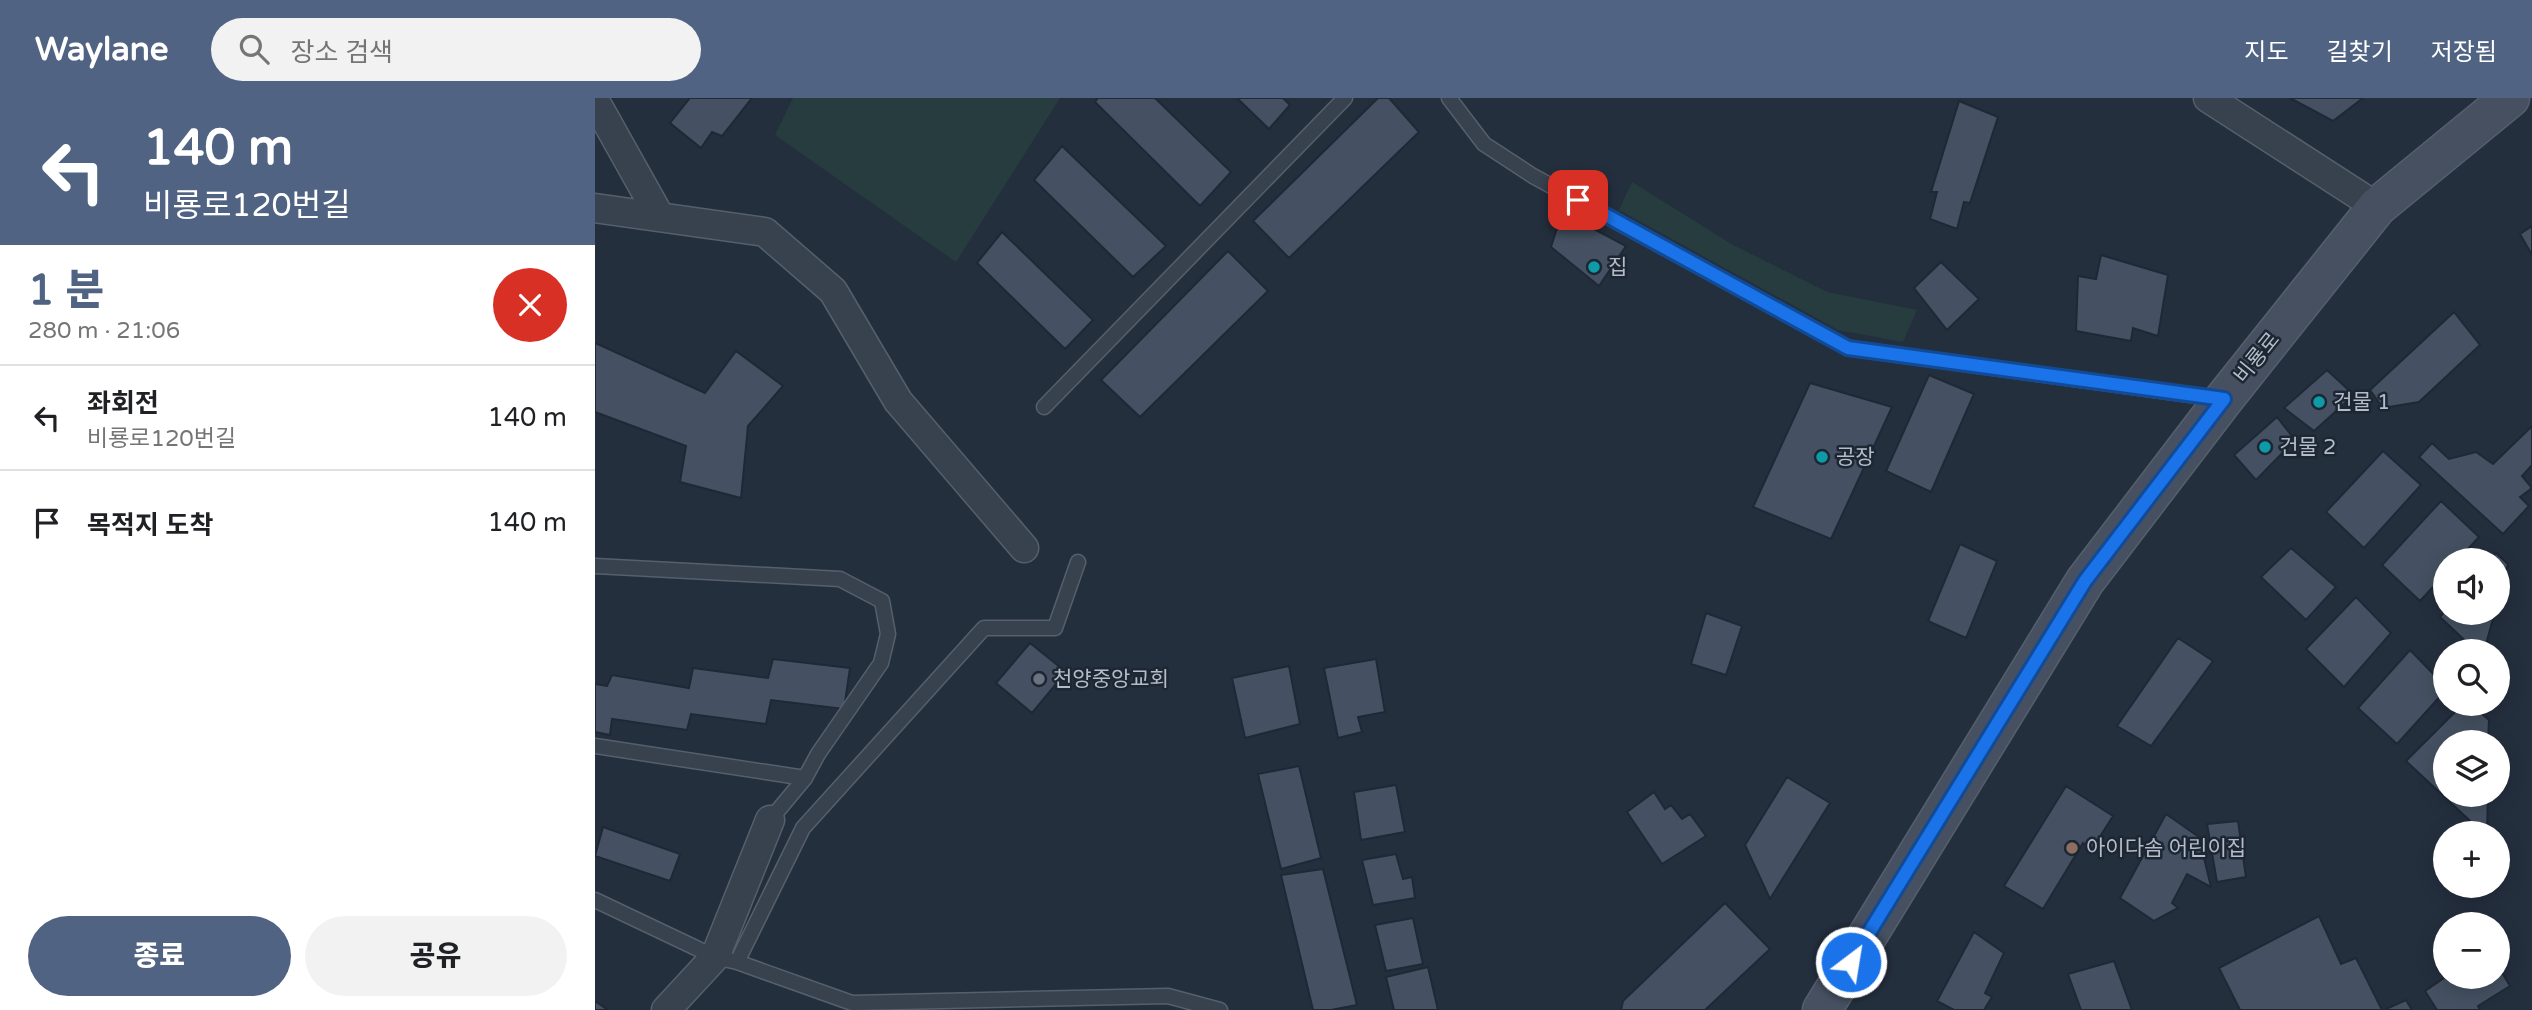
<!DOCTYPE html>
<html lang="ko">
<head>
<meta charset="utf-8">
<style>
	body { margin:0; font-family:"Varela Round","Noto Sans KR",sans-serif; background:#f2f2f2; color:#202124; height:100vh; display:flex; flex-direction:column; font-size:26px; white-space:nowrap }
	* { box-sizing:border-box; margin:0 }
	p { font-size:23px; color:#757577 }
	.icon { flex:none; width:38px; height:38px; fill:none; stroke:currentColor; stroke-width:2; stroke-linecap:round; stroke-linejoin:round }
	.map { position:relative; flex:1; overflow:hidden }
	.panel { display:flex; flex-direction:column; background:#fff; width:595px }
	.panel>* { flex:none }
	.guide { background:#506383; color:#fff; overflow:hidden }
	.tools { position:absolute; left:1838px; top:450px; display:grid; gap:14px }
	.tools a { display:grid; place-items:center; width:77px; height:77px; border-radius:50%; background:#fff; box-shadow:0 4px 18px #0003; font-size:35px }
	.pin { position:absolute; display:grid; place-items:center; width:60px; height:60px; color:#fff; margin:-30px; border-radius:14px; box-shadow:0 4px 10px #0006 }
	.me { position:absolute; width:77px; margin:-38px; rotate:31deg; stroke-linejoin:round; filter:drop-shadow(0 0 5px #0008) }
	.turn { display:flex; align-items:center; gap:24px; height:147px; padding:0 28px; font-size:32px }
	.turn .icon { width:91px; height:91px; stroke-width:2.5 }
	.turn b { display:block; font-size:49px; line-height:60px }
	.round { display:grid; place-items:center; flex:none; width:74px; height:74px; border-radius:37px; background:#f2f2f2 }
	.headline { display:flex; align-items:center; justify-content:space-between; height:119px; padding:0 28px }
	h1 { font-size:42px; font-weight:800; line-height:52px; color:#506383 }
	.action { display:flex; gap:14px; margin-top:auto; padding:14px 28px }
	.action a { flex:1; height:80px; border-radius:42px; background:#506383; color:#fff; font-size:28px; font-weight:800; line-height:80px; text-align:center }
	.action a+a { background:#f2f2f2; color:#202124 }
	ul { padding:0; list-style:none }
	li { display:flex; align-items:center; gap:21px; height:105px; padding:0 28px; border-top:2px solid #e0e0e0 }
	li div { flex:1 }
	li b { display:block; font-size:26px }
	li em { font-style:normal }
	header { display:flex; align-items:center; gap:42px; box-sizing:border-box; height:98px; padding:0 35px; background:#506383; color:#fff }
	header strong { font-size:33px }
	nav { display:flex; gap:38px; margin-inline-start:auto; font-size:24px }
	.search { width:490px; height:63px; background:#f2f2f2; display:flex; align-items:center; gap:18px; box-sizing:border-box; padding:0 24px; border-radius:38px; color:#757577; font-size:26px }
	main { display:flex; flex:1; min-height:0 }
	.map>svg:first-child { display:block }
</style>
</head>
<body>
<header>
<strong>Waylane</strong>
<div class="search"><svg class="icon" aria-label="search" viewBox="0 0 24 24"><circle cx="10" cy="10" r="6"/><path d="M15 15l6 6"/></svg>장소 검색</div>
<nav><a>지도</a><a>길찾기</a><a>저장됨</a></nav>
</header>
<main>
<section class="panel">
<div class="guide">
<div class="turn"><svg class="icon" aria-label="left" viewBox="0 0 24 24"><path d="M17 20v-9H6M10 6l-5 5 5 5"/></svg><div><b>140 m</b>비룡로120번길</div></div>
</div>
<div class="headline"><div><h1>1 분</h1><p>280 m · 21:06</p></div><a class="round" style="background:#d93025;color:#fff"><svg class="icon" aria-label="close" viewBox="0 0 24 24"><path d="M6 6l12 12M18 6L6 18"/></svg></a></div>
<ul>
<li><svg class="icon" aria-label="left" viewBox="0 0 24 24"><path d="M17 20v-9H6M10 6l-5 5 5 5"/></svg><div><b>좌회전</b><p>비룡로120번길</p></div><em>140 m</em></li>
<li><svg class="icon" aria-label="arrive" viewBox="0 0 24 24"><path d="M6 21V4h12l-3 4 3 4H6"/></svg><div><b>목적지 도착</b></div><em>140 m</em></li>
</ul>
<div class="action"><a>종료</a><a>공유</a></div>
</section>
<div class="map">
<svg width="1937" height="912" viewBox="0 0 1937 912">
	<rect width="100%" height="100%" fill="#242f3e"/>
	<path fill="#263c3f" d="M198,0H465L361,164L180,37Z
		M1037,84L1138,147L1232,194L1322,212L1308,244L1243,232L1024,112Z"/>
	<path fill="#455162" stroke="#1f2835" stroke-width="2" d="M95,0H157L127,38L117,34L106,50L75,25Z
		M503,0H560L636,74L605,108L500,4Z
		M642,0H688L695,7L674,31Z
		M783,0H794L824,34L694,160L658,123Z
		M1695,0H1768L1738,23Z
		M1364,3L1403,19L1375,105L1369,104L1362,131L1335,121L1342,94H1336Z
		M467,48L571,148L538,179L439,82Z
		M967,114L1031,148L1004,188L956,149Z
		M1937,128V157L1925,136Z
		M407,134L498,222L470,251L382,165Z
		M633,153L673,193L545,319L506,282Z
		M1506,157L1573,177L1563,238L1538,230L1536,243L1481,233L1483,178L1501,181Z
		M1346,164L1384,201L1352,232L1319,190Z
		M1859,214L1885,247L1824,304L1788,310L1775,292Z
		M0,245L110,295L141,253L188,288L153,328L146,400L85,384L91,348L0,314Z
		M1732,272L1759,297L1719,333L1689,310Z
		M1334,277L1379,296L1336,394L1291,373Z
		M1215,285L1297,309L1236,441L1158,409Z
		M1682,319L1700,342L1661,382L1639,357Z
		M1937,328V367L1927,378L1937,390L1925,399L1934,408L1908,436L1824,359L1837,345L1854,361L1881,354L1898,366Z
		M1788,353L1826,387L1769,450L1731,414Z
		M1846,403L1884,439L1863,462H1850V476L1825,503L1787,467Z
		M1365,446L1402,463L1371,540L1333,523Z
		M1696,450L1741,489L1711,522L1666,479Z
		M1901,455L1913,466L1902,505V462H1895Z
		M1761,499L1796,535L1749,589L1711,551Z
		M1850,513L1900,514L1889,553H1881L1845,519Z
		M1111,515L1147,528L1131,577L1096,566Z
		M1583,540L1618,563L1556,648L1522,628Z
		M435,545L471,574L437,615L401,585Z
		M1815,552L1850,588V593L1802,646L1763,610Z
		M178,561L255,570L249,611L176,602L171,626L96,616L92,632L17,621L15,637L0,634V586L12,588L17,577L94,590L98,570L173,580Z
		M781,561L790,614L763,619L767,634L743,640L729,570Z
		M694,568L705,626L650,640L637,580Z
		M1868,606H1876L1894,622L1893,644H1850V696H1893L1892,735H1888L1811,663Z
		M704,668L726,760L686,771L663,676Z
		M1192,679L1235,705L1175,801L1150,747Z
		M801,687L810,734L766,742L759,694Z
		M1471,688L1518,718L1497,751L1488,745L1448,811L1409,788Z
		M1059,694L1070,711L1076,707L1087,721L1095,716L1111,738L1067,766L1032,714Z
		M1571,716L1604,739L1616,789L1592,776L1577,805L1583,810L1559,823L1525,800Z
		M1643,723L1651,779L1622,784L1612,726Z
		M8,729L85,756L75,783L0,758Z
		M801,756L808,781L817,779L820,800L778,807L767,762Z
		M728,771L762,907L736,912H718L686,777Z
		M1130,805L1175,851L1110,912H1026L1028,903Z
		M1724,818L1746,866L1761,860L1787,912H1645L1624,870Z
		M818,820L828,866L791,873L780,827Z
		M1379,834L1409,855L1390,895L1397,899L1389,912H1359L1342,903Z
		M1519,863L1537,912H1486L1473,876Z
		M1902,866L1915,888L1883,908L1885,912H1842L1830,893L1852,878H1902Z
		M833,869L843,912H799L791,879Z
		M1811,902L1817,912H1789Z
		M0,903L13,912H0Z"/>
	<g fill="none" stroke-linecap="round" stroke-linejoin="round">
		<g stroke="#565f6c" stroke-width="17">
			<path id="service" d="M854,0L889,46L938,78L1253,250L1625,301
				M449,309L750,0
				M0,468L245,481L287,503L293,536L286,565L223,656L210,680L175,722
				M0,648L210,680
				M0,802L120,859L142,864L257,905L573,898L625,912
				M142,864L208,730L389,530H460L483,464"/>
		</g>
		<g stroke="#565f6c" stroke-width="31">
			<path id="minor" d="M1613,0L1782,109
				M4,10L65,119
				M0,110L170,134L238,193L303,303L429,450
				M71,912L120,859L175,722"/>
		</g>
		<g stroke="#565f6c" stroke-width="41">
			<path id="secondary" d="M1227,912L1490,483L1629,301L1782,109L1915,0"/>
		</g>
		<use href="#service" stroke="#38414e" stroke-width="14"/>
		<use href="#minor" stroke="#38414e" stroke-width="28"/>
		<use href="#secondary" stroke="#465061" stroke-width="38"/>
	</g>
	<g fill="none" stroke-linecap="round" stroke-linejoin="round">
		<g stroke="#114b97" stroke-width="18">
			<path id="route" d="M983,102L1253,250L1629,301L1490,483L1256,864"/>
		</g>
		<use href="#route" stroke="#1a73e8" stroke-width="12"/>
	</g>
	<g fill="#0f9aa8" stroke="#1d2633" stroke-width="2.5">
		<circle cx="999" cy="169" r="7"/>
		<circle cx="1724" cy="304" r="7"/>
		<circle cx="1670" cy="349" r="7"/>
		<circle cx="1227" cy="359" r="7"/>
	</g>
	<circle fill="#6b7280" stroke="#1d2633" stroke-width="2.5" cx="444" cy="581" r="7"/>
	<circle fill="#8d6e63" stroke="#1d2633" stroke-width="2.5" cx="1477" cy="750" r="7"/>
	<g text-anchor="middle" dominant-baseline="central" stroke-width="5" stroke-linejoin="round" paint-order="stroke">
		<g font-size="21" fill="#b4bcc9" stroke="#1d2633" text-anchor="start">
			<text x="1013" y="169">집</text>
			<text x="1738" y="304">건물 1</text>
			<text x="1684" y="349">건물 2</text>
			<text x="1241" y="359">공장</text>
			<text x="458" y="581">천양중앙교회</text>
			<text x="1491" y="750">아이다솜 어린이집</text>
		</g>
		<g font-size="21" fill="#b4bcc9" stroke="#1d2633">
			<text transform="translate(1662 260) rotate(-51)">비룡로</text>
		</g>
	</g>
</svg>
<div class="tools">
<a><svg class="icon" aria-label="sound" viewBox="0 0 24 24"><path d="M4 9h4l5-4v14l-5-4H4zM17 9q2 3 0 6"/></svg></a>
<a><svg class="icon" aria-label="search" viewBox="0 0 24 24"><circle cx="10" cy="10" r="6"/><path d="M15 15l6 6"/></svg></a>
<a><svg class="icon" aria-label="layers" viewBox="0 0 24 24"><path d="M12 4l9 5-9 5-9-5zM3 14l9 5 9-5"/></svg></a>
<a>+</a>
<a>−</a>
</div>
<div class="pin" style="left:983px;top:102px;background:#d93025"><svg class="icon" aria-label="arrive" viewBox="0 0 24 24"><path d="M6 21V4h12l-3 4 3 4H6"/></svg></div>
<svg class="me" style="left:1256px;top:864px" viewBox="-20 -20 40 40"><circle r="17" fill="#1a73e8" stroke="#fff" stroke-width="3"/><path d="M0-11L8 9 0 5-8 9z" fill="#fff"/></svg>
</div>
</main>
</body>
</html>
